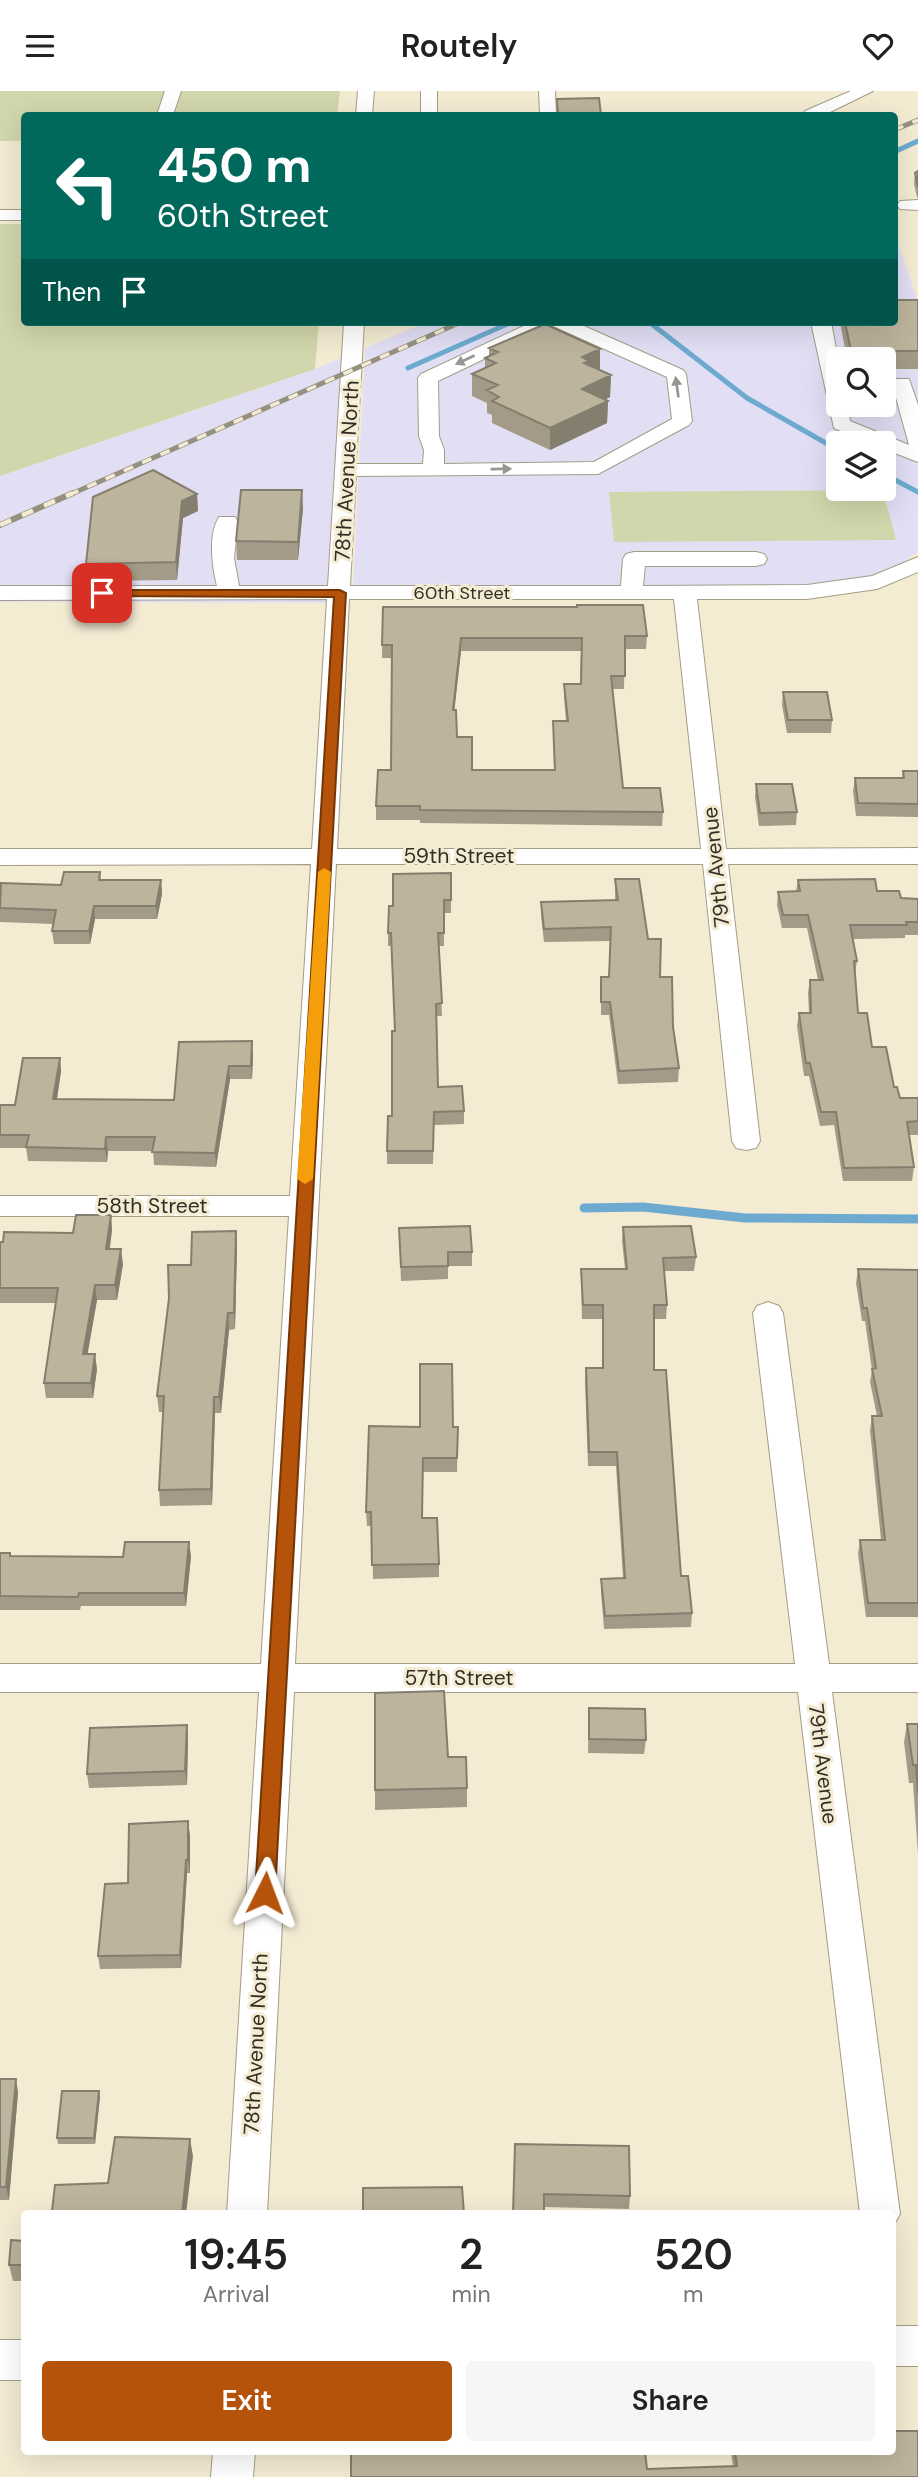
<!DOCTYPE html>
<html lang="en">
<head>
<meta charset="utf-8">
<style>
	body { margin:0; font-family:"DM Sans",sans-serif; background:#f6f6f6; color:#222; height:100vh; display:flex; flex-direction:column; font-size:26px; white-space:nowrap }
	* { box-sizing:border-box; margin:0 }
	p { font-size:23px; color:#767676 }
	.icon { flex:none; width:38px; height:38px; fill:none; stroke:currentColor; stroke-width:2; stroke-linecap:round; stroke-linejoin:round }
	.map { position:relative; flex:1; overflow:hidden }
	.details { position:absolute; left:21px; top:2119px; width:875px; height:245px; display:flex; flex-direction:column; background:#fff; border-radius:7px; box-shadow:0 7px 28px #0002 }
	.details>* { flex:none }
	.top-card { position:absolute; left:21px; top:21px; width:877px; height:214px; border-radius:7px; box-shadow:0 7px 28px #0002; background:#00695c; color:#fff; overflow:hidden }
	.fabs { position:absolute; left:826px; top:256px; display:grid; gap:14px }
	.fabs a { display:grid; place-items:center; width:70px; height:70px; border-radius:7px; background:#fff; box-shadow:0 7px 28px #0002; font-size:35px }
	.pin { position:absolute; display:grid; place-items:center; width:60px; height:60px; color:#fff; margin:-30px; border-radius:14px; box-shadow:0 4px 10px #0006 }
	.me { position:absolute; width:77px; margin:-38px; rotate:3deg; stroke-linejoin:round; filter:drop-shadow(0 0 5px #0008) }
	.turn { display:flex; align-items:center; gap:24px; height:147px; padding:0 21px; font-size:32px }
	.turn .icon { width:91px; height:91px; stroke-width:2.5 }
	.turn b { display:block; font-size:49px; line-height:60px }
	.then { display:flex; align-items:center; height:66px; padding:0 21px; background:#0003; gap:14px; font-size:26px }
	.eta { display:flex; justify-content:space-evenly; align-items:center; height:119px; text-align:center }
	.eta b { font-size:42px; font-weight:600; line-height:49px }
	.primary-button { display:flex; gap:14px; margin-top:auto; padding:14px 21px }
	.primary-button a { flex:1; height:80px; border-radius:7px; background:#b45309; color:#fff; font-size:28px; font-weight:600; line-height:80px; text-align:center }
	.primary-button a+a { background:#f6f6f6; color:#222 }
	header { display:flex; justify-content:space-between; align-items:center; height:91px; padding:0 21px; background:#fff; font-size:32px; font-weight:600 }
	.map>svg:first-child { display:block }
</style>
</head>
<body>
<header><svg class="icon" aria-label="menu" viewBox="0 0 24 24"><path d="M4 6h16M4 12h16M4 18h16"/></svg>Routely<svg class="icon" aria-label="heart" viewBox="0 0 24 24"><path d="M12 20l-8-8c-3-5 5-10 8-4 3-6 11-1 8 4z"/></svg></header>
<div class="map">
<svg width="918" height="2386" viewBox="0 0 918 2386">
	<rect width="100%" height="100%" fill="#f4ebd3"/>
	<path fill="#e2dff5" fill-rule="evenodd" d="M894,140L918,211V461L898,475L869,486L804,495L353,496L365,257L427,231H894ZM838,268H884V313H838ZM838,352H884V397H838Z
		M341,267L327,496H0V385L307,281Z
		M0,508H326V512L0,511Z"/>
	<path fill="#d1d6ac" d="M0,0H340L337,24H24V50H0Z
		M0,133H24V231H319L315,278L0,385Z
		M883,399L896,449L614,451L609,401Z"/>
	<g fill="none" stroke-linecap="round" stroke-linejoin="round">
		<path stroke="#6eaad0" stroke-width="5" d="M894,61L918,50
			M649,231L747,307L838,359
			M408,277L512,231
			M884,383L918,401"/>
		<path stroke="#6eaad0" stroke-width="9" d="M584,1117L643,1116L745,1127L918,1128"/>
		<g stroke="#a59c86" stroke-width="2">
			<path id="minor" d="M165,0H181L173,24H157Z
				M358,0H374L372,24H356Z
				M421,0H437V24H421Z
				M539,0H555L556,24H540Z
				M851,0H873L824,24H803L805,20Z
				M918,109V119L900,118L897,114L900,110Z
				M0,119H24V129H0Z
				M344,231H364L356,373H423L424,359L419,345L418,287L421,283L532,231H575L683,279L686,283L692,330L689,334L598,383L356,385L350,495H621L623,468L626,463L634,461H756L764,463L767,468L764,473L756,475H645L643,495L807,494L872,485L918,466V481L877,498L807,508H697L726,758L918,757V773H728L760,1050L756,1057L746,1059L736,1057L732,1050L703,773H336L295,1573H795L753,1222L757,1215L768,1211L779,1215L783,1222L829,1573H918V1601H832L900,2123L892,2137V2123H860L798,1601H294L267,2123H227L259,1601H0V1573H261L289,1125H0V1105H290L311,773L0,774V758H312L327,508L0,509V495H217C212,475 208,444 219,426H235L238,431L234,467L239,495H328ZM553,235L667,286L672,328L594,371L444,373V359L439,345L438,290ZM349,508H674L701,758H337Z
				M811,231H831L838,269V313H847L850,330L909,354L892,292L895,288H909L918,314V371L884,358V352H868L834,337Z
				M892,2235H918V2275H892Z
				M0,2249H24V2289H0Z
				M213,2361H255L253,2386H211Z"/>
		</g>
		<use href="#minor" fill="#fff" fill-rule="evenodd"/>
		<g stroke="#96907f" stroke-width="5">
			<path id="rail-far1" d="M894,39L918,29
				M69,404L461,231"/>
		</g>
		<g stroke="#96907f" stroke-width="6">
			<path id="rail" d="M0,434L73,402"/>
		</g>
		<use href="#rail-far1" stroke="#f4ebd3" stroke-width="3.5" stroke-dasharray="10" stroke-linecap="butt"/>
		<use href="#rail" stroke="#f4ebd3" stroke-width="4.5" stroke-dasharray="12" stroke-linecap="butt"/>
	</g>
	<path fill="#a39b87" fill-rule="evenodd" d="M918,80V107L917,106L914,93L915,82Z
		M918,209V278H884V268H847L840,231H894Z
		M489,257L600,279L611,284L610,306L606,308L608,310L607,332L550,359L492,332V324L487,322V312L472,305V283L485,277V267L489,265Z
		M197,403L198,420L183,427L177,489L88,490L86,473Z
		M303,417L298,469H237L236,450Z
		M383,516L647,545L646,558H625L624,598H612L623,697L663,721L662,735L420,732V729H376V715L391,679L392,567H382ZM461,560H581L580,593H564V606L566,630H553L554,679H472L457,646L454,619Z
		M783,601L832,629L831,642H787L782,614Z
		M903,680H918V726L856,725L853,700L855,687H902Z
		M756,693L797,721L796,734L759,735L755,706Z
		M100,781L101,789H161L162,803L157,828H95L90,853H54L52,840L53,833L0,831V795L61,794Z
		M451,782V822H444V855H439L442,925H437L438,996L464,1020V1033L434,1034L433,1073H387V1060L392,1025L395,940L391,855H388V842L393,815Z
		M615,788L648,848L660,886L673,936L679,977L678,991L618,993L609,924H601V886H609L610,850L544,851L541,824V811L615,809Z
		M798,789L877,800L901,807L918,808V844H905V847L853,848L857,870L855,883L858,922L872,956L900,1007H918V1044H909L914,1076L912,1090H843L834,1034L820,1035L809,985H804L797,935L799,922H809L808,902L810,889H818L807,837H782L777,814L778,801L796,800Z
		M179,951L253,964L252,988H230L216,1076L154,1074L153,1060H108L107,1071L28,1070L26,1057H0V1014H15L60,967L61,980L57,1008L174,1009Z
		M111,1124L112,1139L110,1158L123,1173L117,1209H97L87,1263L97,1278L93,1307H46L44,1292L56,1212H0V1151L73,1142Z
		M623,1136L696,1166L694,1180H664L667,1214L666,1228H654V1279L681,1485L692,1522L691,1536L604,1538L601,1501V1488L623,1487L616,1375H588L585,1291L586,1277H602V1228H582L581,1178H625L622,1150Z
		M399,1137L472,1161V1175H448V1188L401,1190Z
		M236,1140L237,1156L235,1238L229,1239L221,1322H215L212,1414L160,1415L159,1399L163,1321H159L157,1305L191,1174Z
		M858,1178L918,1179V1526H866L858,1463L860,1449H881L870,1339L872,1325H877L870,1291L872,1279L865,1230H862L856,1192Z
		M453,1336H458L457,1381H423V1427L439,1473V1486L373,1488L372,1435H367L366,1421Z
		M0,1462L11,1465H191L186,1515H81L80,1519H0Z
		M589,1617L646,1649L644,1663L588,1662Z
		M907,1633H918V1763L913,1692H909L904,1651Z
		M187,1634L188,1647L187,1694L89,1697L87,1683Z
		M467,1697V1716L375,1719V1699Z
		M190,1744V1782H187L181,1877L100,1878L98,1865L128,1792Z
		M0,1988L18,2001L9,2109H0Z
		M99,2000L100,2006L95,2053H58L57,2047Z
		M515,2053L630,2105L629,2118L544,2116Z
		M24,2150V2190H13L9,2174Z
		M731,2361H892L918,2386L647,2378L733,2375Z"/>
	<path fill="#847e6e" d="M600,258V279L588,285L582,266Z
		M611,284L610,306L582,320V298Z
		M608,310L607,332L550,359V337Z
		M302,399L303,417L298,469V451Z
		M197,403L198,420L183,427L177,489L176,471L182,410Z
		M461,547V560L453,632V619Z
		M161,789L162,803L157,828L156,815Z
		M94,815L95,828L90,853L89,840Z
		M252,950L253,964L252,988L251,975Z
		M60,967L61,980L55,1021L53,1008Z
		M229,975L230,988L216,1076L215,1062Z
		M106,1046L108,1060L107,1071L105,1058Z
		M111,1124L112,1139L107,1173L106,1158Z
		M236,1140L237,1156L235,1238L234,1222Z
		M121,1158L123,1173L117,1209L115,1194Z
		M95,1194L97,1209L85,1278L83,1263Z
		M228,1222L229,1239L221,1322L219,1306Z
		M95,1263L97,1278L93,1307L91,1292Z
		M214,1306L215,1322L212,1414L211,1398Z
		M189,1451L191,1465L186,1515L184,1502Z
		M187,1634L188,1647L187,1694L185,1680Z
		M188,1730L190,1744V1782L188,1769Z
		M186,1769L187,1782L181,1877L180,1864Z
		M16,1988L18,2001L9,2109L6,2096Z
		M99,2000L100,2006L95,2053L94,2047Z
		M190,2048L193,2065L186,2123H182Z"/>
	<path fill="#bdb49d" stroke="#847e6e" stroke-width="2" fill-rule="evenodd" d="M599,7L601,24H558L557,8Z
		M238,22H274L273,24H238Z
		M918,80V96L915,82Z
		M894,209H918V260H851L845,231H894Z
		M545,233L600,258L582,266L589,270L584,272L611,284L582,298L608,310L550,337L492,310L499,306L487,299L498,294L472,283L496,272L485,267L498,261L489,257Z
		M153,379L197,403L182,410L176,471L86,473L93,406Z
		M241,399H302L298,451L236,450Z
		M577,514H643L647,545H625V585H611L623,697H660L663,721L420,719V715H376L378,679H391L392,554H382L383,516H577ZM461,547H582L581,593H564L568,630H553L555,679H472V646H457L456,619H453Z
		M783,601H827L832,629H788Z
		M903,680H918V713L858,712L855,687H904Z
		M756,693H792L797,721L760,722Z
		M64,781H100L99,789H161L156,815H94L89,840H52L56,819L0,817L1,792L61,794Z
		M451,782V809H444V842H438L442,912L436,913L438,996L462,995L464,1020L434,1021L433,1060H387L388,1025H392V940H395L391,842H388L389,815H393V783Z
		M615,788H639L648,848H661L660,886H672L673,936L679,977L619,980L610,911H601V886H609L611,836L544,838L541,811L618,809Z
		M875,788L877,800H899L901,807L918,808V831H906L907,834H850L857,870H854L858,922H867L872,956H886L894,996H897L900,1007H918V1030L907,1031L914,1076L844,1077L836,1021H821L810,972H806L799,922H811L810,889H823L808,824H783L778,801L800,800L798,789Z
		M252,950L251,975H229L215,1062L152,1061L155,1046H106L105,1058L26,1056L29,1044H0V1014H15L23,967H60L53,1008L174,1009L179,951Z
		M76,1124H111L106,1158H121L115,1194H95L83,1263H95L91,1292H44L58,1197H0V1151H3L4,1141L73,1142Z
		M470,1135L472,1161H448V1175L401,1176L399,1137Z
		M691,1135L696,1166L663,1167L667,1214H654V1279H666L681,1485H688L692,1522L605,1525L601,1488L625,1487L617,1361H589L586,1277H603V1214H583L581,1178H627L623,1136Z
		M236,1140L234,1222H228L219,1306H214L211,1398L159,1399L164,1305H157L169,1207L168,1174H191L192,1141Z
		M858,1178L918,1179V1512H868L860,1449H885L872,1325H882L872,1278L876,1277L867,1217H863Z
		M420,1273H452L453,1336H458L457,1367H423L422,1427H437L439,1473L372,1474L371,1421H366L369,1335L420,1336Z
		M125,1451H189L184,1502H79L78,1506L0,1505V1462H10V1465L123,1466Z
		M444,1600L448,1666H466L467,1697L375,1699V1602Z
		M589,1617L645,1618L646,1649L589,1648Z
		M907,1633H918V1702L916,1674H913Z
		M187,1634L185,1680L87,1683L90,1637Z
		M188,1730V1769H186L180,1864L98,1865L105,1793L128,1792L129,1733Z
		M0,1988H16L6,2096H0Z
		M62,2000H99L94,2047H57Z
		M115,2046L190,2048L182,2123H45V2120H52L55,2094L108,2092Z
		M515,2053L629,2055L630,2105L544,2103V2123H513Z
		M462,2096L464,2123H363V2097Z
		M11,2149L24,2150V2174H9Z
		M892,2340H918V2386H351V2361H645L647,2378L737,2375L735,2361H892Z"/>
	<defs><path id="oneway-solid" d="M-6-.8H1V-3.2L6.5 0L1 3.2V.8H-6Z" transform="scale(1.75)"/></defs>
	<g fill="#989692">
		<use href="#oneway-solid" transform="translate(465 269) rotate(155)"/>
		<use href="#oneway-solid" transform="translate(677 296) rotate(-98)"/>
		<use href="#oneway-solid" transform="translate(501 378) rotate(-1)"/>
	</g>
	<path fill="#b45309" stroke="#753606" stroke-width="2" d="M102,499H340L346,502L275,1802L272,1808L265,1810L258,1808L255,1802L334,506L98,505L96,502Z"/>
	<path fill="#f59e0b" d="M324,777L331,781L313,1088L305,1093L297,1088L318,781Z"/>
	<g text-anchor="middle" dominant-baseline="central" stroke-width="6" stroke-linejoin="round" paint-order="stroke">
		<g font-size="18" fill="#322e25" stroke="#f4ebd3">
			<text x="462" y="502">60th Street</text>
		</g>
		<g font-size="21" fill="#322e25" stroke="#f4ebd3">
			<text transform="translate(347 380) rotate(-87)">78th Avenue North</text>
			<text x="459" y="765">59th Street</text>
			<text transform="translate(716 776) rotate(-96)">79th Avenue</text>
			<text x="152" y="1115">58th Street</text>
			<text x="459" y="1587">57th Street</text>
			<text transform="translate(823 1673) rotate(83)">79th Avenue</text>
			<text transform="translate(256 1953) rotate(-87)">78th Avenue North</text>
		</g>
	</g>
</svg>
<div class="fabs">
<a><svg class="icon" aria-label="search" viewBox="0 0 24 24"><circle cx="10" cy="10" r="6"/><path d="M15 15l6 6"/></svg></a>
<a><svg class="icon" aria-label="layers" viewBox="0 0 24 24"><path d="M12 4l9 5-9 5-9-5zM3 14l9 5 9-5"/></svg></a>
</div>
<div class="pin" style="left:102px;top:502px;background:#d93025"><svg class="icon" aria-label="arrive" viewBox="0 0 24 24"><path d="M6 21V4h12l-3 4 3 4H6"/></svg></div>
<svg class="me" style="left:265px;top:1802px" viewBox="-20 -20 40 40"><path d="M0-17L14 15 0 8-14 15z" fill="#b45309" stroke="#fff" stroke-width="4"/></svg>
<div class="top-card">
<div class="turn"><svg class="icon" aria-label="left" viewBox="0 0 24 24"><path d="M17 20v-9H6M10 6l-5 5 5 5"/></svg><div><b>450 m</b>60th Street</div></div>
<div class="then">Then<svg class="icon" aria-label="arrive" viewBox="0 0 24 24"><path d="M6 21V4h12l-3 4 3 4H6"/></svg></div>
</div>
<section class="details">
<div class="eta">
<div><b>19:45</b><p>Arrival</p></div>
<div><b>2</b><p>min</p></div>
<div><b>520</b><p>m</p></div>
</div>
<div class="primary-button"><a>Exit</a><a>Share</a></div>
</section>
</div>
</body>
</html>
